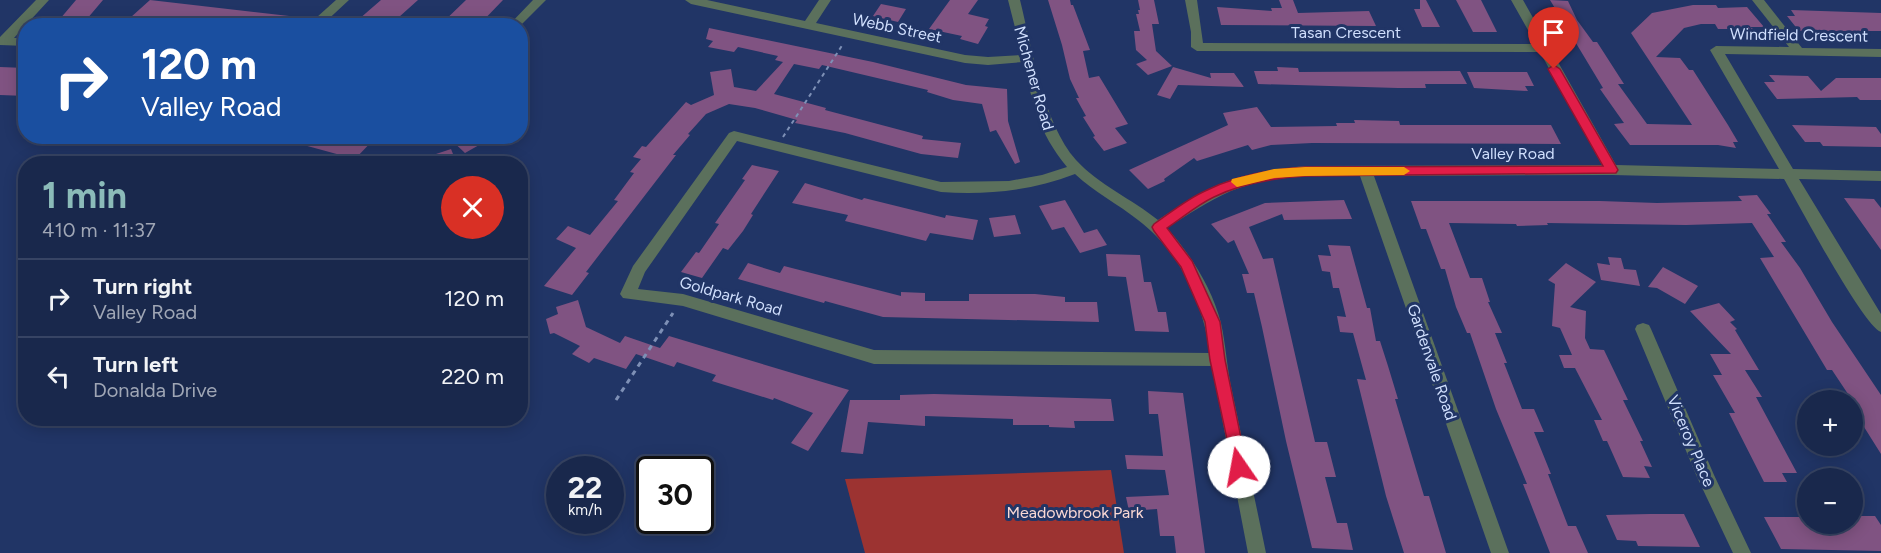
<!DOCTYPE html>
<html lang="en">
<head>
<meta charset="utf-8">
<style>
	body { margin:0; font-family:Figtree,sans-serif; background:#263456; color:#f1f3f6; height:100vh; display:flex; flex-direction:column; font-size:22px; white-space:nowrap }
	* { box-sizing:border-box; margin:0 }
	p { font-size:20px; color:#9fa6b5 }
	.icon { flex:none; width:33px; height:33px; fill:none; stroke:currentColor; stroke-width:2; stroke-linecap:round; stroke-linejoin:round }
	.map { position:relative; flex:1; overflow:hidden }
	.details { position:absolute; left:18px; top:156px; width:510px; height:270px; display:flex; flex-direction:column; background:#19284c; border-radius:24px; box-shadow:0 3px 15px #0003,0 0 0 2px #374464 }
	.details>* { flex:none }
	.banner { position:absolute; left:18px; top:18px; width:510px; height:126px; border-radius:24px; box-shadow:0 3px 15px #0003,0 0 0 2px #374464; background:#1a4fa0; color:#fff; overflow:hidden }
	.fabs { position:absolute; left:1797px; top:390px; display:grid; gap:12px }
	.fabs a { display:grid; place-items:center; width:66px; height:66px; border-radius:50%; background:#19284c; box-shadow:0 3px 15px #0003,0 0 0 2px #374464; font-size:30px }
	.speed { position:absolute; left:546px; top:456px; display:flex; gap:12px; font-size:30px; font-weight:700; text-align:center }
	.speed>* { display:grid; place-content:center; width:78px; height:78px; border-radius:50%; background:#19284c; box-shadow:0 3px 15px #0003,0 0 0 2px #374464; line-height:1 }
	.speed small { font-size:15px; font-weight:400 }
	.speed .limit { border:3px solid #111; border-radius:9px; background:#fff; color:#111 }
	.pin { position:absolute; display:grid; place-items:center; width:51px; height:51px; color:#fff; margin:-62px -26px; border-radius:50% 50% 50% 0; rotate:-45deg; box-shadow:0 0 6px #0007 }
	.pin .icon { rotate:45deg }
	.me { position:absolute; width:66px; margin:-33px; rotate:348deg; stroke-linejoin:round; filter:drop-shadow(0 0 4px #0008) }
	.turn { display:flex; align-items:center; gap:21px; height:126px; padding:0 24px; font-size:27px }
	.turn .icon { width:78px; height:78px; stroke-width:2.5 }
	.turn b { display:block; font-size:42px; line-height:51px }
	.round { display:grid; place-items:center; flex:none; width:63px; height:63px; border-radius:32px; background:#263456 }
	.summary { display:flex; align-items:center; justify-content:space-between; height:102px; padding:0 24px }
	h1 { font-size:36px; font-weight:700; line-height:45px; color:#8bbbb9 }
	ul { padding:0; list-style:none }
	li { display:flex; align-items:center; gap:18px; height:78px; padding:0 24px; border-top:2px solid #374464 }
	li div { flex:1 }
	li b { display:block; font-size:22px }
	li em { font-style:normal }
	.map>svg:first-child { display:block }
</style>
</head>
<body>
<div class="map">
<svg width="1881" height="553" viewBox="0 0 1881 553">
	<rect width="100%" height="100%" fill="#213566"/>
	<path fill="#9c3331" d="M1111,470L1124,553H865L845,479Z"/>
	<path fill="#805382" d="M76,0H103L81,26H54Z
		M150,0L298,17L297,26H121Z
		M381,0H418L389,26H351Z
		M466,0H503L478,26H439Z
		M950,0H978L968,14L989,19L985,26L988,27L978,44L960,39L962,36L929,29Z
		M1048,0H1070L1071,5H1073L1090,50L1083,51L1089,78L1099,76L1128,124L1115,128L1127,143L1104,151L1093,137L1095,136L1083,117L1086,116L1076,98H1079L1070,79L1062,45Z
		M1138,0H1154L1159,24H1152L1156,51L1172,66L1148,75L1136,64L1147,60L1136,50L1134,31H1140L1136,14H1139L1138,10H1140Z
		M1279,0H1293L1298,13L1369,11L1376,26L1221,25L1217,7L1272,11L1271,8H1282Z
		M1420,0H1426L1440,27H1422L1414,9H1420Z
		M1456,0H1481L1497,32H1473Z
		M1550,0L1568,1L1577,20L1593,42H1597L1624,84H1618L1647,124L1692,125L1631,33L1652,13L1693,5H1716L1718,8L1747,7L1764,27H1750L1753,29H1718L1715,24H1701L1684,28L1656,57L1680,58L1689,70H1693L1728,125L1738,142H1733L1736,148L1718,145H1630L1614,124L1624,123L1600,89L1603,88Z
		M881,4L906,9L898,22L873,16Z
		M1791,10L1881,13V31H1799L1787,16H1795Z
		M709,28L873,62L966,85L1007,89L1008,121L1020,162L1015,164L996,130L990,132L982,104L953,100L927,92L928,90L822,65L819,69L794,64L774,94L826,108L825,110L923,136L922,139L961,143L958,158L921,154L845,133L795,123L797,120L755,108L729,104L706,114L688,134L690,135L673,155H676L586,272L589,273L572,295L544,286L576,248L556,239L568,226L590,235L618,201L614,200L634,173L630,172L641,159L633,157L642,146L646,147L686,102L691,105L714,95L710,72L731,69L734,87L756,91L783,62L775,60L778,56L738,47L734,52L708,47L713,41L706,39Z
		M0,67L26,68V96L0,95Z
		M1173,67L1211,78L1210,73H1234L1244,87L1178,85L1170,99L1157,95Z
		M1277,67L1298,68L1299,72L1460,71L1467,84H1425L1426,88H1398L1258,84L1254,71H1278Z
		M1467,72H1527L1534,86H1525L1528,91L1474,88Z
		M1769,75L1808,76L1821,91L1836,78H1881V100H1860L1857,97L1777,99L1764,82H1775Z
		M1257,107L1271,127L1337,126L1336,123H1355L1354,120L1399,121L1400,125H1551L1561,144L1312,143L1271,145L1252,150L1248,145L1197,161L1194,158L1164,179L1165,181L1148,189L1129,170L1228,125L1223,113Z
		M1792,125L1876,127L1881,134V147L1823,146L1820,142H1805Z
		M289,136H377L355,159L289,141Z
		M447,136H495L465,153Z
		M451,149L457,164H415V161Z
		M752,165L779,171L751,214L753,215L743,231L728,250L723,248L702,278L681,272L696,252L699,253L719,224L715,223L745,180L742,179Z
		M805,183L862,200L864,198L945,218L946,215L978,220L973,240L930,233L926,241L845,221L848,215L792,203Z
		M1757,195L1771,214H1767L1786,242H1781L1800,268L1832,322L1881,395V454L1854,411H1859L1852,400L1832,370H1827L1760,258L1774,257L1752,223L1686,225L1547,223L1548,225L1517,226L1516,224L1449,223L1470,278H1482L1490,302H1488L1502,333H1495L1507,363H1504L1522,409H1534L1544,432H1534L1551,474H1548L1568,526H1576L1588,553H1550L1523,484H1527L1496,409L1470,333H1467L1456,307L1445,269H1441L1426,229H1421L1411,201H1600L1657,203L1742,201L1738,196Z
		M1844,198L1874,199L1881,208V250Z
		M1065,200L1084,233L1097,229L1107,245L1080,253L1064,227L1052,230L1039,206Z
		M1344,200L1352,219L1284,220L1282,214L1249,227L1263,259L1273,258L1315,442H1327L1336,477H1325L1337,523H1347L1353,550L1312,548L1286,441L1262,327L1254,293H1247L1242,274H1249L1234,240L1228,243L1211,224L1265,203Z
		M1015,215L1021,234L994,237L989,218Z
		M1328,245L1350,246L1367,308H1370L1376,341H1380L1388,366L1398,399H1395L1424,496H1429L1446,553H1404L1386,496L1357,379L1366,380L1353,333L1340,332L1337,316L1346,317L1339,288H1333L1330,272L1322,271L1318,255L1331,256Z
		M1106,254L1140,255L1144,282H1151L1158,312H1166L1169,332L1135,331L1126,277L1108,276Z
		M1608,257L1621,258L1624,269L1636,270L1640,286L1601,280L1597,263L1610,265Z
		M748,263L780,273L784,266L901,296V292L925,293V301H969V294H1035L1065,297V302H1097L1099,322L883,317L825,301L824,303L738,279Z
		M1566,263L1596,282L1570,307L1586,311L1585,338L1590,349L1604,350L1628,400H1623L1643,441H1640L1652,467L1644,466L1650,478L1623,477L1607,441H1603L1594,420H1602L1575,368H1564L1559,355H1572L1560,328L1552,326L1555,284L1548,280Z
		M1663,267L1698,286L1685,304L1657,288L1648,287Z
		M578,300L586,327L620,343L625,336L660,348L669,336L849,390L808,451L791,443L813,413L774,398L773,400L712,381L716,375L677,362L674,367L636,354L626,369L594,358L589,363L572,354L580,346L554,333L550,334L546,319L558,314L556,307Z
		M1719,303L1735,320L1730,322L1737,329L1735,330L1759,370H1745L1762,397H1756L1797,473H1782L1787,482H1764L1729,413H1735L1713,375H1722L1710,354H1731L1690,311Z
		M1148,391L1183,393L1205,553H1176L1174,536H1160L1157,509L1129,511L1126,497L1169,495L1165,470L1127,469L1125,455L1163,456L1158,414H1149Z
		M934,394L1111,399L1114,421H1074L1075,428L1049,427V425H1013V419L925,416V426L868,422L863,454L841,452L850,400H900V395Z
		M1650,514H1684L1700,547L1638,546L1636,541L1617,540L1606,515Z
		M1852,516H1875L1881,525V551L1781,549L1764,517H1799L1808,520V524H1852Z"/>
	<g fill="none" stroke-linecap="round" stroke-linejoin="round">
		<path stroke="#7e90b6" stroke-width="2" stroke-dasharray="4 4" stroke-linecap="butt" d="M783,137L843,44"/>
		<path stroke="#7e90b6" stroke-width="3" stroke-dasharray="5 5" stroke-linecap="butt" d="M616,400L673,313"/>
		<path fill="#5b705c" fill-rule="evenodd" d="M36,0H49L14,38H26V46L0,45V37Z
			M336,0H349L321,26H307Z
			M533,0H546L520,26H508Z
			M685,0H707L805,21L819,0H831L816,23L965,55L988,57L1022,55L1008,0H1020C1032,48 1043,123 1076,160C1099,185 1132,199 1158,220C1209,187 1244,172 1305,166L1602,165L1540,52L1197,51L1191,47V32L1185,0H1197L1203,43L1536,44L1511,0H1523L1616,165L1779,169L1710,50L1716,46L1789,47L1752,0H1764L1802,48L1881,49V57L1725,54L1793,169L1881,171V181L1799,179L1881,314V332C1863,326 1798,203 1784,179L1612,175L1374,176L1509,553H1491L1360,176C1317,176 1272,174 1231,191C1208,201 1187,215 1167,228C1191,255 1212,288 1221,323C1226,346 1227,369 1232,391C1243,445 1255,499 1266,553H1248L1212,366L874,364L683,306L623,298L620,294L633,266L729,133L734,131L941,182L1009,181L1042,175L1067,167C1037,130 1034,106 1023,62L988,65L965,63L691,4ZM737,141L941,192C987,195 1031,191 1075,174C1094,192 1118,204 1138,220C1181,253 1202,300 1210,353L874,350L683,294L638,289L645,272Z
			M1643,323L1649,325L1651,329L1714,475L1751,553H1733L1697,477L1635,329L1637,325Z"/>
	</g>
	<path fill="#e11d48" stroke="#92132f" stroke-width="1.5" d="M1554,65L1560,69L1618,170L1616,173L1305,176C1273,178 1243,183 1214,197C1197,205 1182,218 1167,228L1192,261L1220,322L1225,360L1247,467L1245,472L1239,474L1234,472L1210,360L1205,322L1181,267L1154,231L1152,227L1154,224C1170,213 1187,199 1205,191C1237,175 1270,169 1305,167L1603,166L1548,69Z"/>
	<path fill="#f59e0b" d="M1305,167H1404L1410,171L1404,175L1305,176L1274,178L1237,187L1231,182L1232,179L1274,169Z"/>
	<g text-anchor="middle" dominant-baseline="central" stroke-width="6" stroke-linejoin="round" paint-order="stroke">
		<g font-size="16" fill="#d0dffd" stroke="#213566">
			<text transform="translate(897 28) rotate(12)">Webb Street</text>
			<text x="1346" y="32">Tasan Crescent</text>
			<text transform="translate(1799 35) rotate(1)">Windfield Crescent</text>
			<text transform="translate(1034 78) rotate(74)">Michener Road</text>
			<text x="1513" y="153">Valley Road</text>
			<text transform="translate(731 296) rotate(16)">Goldpark Road</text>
			<text transform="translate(1432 362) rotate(71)">Gardenvale Road</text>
			<text transform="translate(1691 441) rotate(67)">Viceroy Place</text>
		</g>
		<g font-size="16" fill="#fad8d4" stroke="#213566">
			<text x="1075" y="512">Meadowbrook Park</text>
		</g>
	</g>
</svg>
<div class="fabs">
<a>+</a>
<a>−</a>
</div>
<div class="speed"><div>22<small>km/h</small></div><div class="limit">30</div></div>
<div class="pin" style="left:1554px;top:69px;background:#d93025"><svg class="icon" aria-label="arrive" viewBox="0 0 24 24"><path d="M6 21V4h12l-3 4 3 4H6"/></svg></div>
<svg class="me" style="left:1239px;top:467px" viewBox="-20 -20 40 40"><circle r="19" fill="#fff"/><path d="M0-13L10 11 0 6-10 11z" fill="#e11d48"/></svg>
<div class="banner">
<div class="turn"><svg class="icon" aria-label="right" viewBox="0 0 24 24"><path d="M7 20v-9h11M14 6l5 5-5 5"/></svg><div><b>120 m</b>Valley Road</div></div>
</div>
<section class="details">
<div class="summary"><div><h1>1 min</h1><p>410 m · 11:37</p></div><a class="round" style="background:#d93025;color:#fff"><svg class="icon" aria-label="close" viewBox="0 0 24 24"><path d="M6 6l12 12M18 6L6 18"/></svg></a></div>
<ul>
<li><svg class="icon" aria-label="right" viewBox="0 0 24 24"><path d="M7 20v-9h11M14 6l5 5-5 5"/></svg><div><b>Turn right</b><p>Valley Road</p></div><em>120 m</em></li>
<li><svg class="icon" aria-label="left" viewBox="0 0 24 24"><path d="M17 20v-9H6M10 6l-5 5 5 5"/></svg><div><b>Turn left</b><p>Donalda Drive</p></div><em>220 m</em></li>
</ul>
</section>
</div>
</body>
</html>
